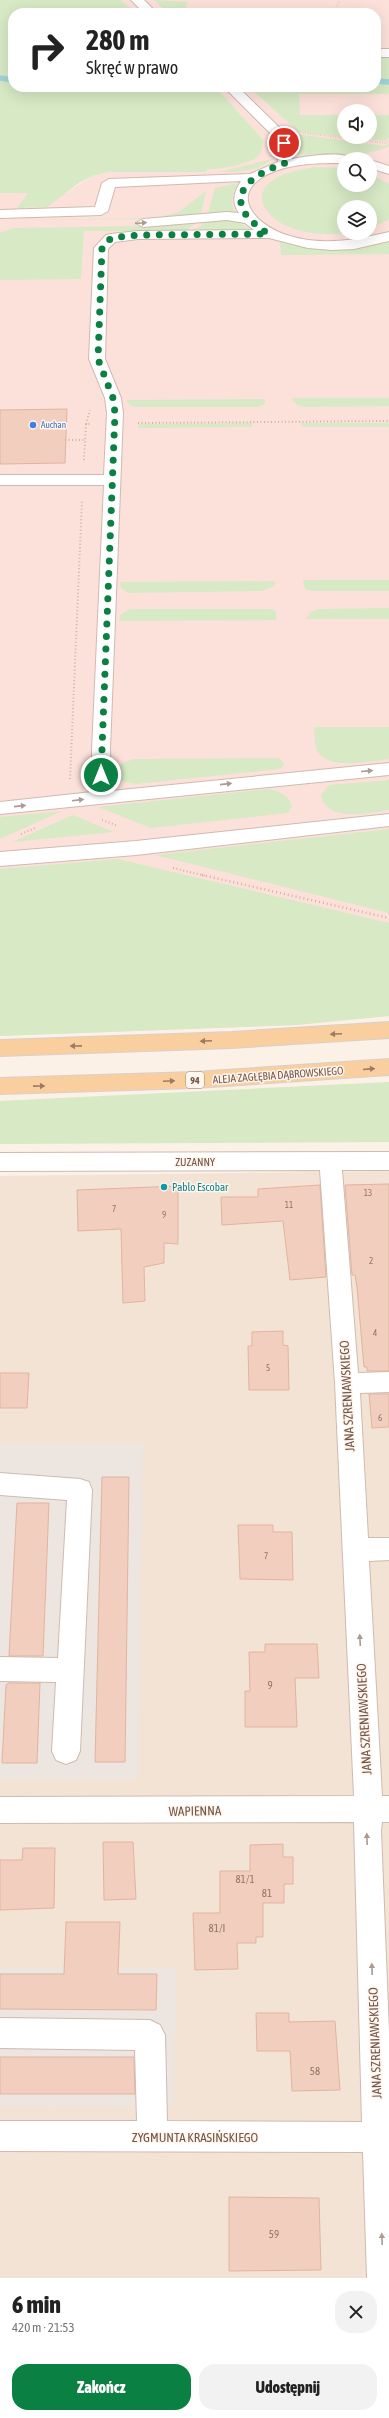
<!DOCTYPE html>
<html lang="pl">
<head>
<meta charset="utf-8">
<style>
	body { margin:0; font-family:"Asap Condensed",sans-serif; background:#f2f2f2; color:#222; height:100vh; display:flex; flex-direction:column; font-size:15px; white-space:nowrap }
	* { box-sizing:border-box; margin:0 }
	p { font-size:13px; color:#767676 }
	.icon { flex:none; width:22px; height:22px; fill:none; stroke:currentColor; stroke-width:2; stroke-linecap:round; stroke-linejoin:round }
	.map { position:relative; height:2278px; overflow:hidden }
	.sheet { display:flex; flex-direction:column; background:#fff; flex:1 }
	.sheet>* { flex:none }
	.hud { position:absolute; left:8px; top:8px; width:373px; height:84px; border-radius:16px; box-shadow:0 4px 16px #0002; background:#fff; color:#222; overflow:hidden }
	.fabs { position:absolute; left:337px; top:104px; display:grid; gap:8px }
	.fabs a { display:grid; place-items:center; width:40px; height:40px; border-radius:50%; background:#fff; box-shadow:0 4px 16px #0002; font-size:20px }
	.pin { position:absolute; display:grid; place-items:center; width:34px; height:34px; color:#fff; margin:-17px; border:2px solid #fff; border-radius:50%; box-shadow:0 1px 4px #0007 }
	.me { position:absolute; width:44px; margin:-22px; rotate:0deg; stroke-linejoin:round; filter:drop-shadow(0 0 3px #0008) }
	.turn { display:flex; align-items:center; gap:14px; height:84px; padding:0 12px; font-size:18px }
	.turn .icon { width:52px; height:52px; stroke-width:2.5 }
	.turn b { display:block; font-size:28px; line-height:34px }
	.round { display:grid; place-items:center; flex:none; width:42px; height:42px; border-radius:16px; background:#f2f2f2 }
	.headline { display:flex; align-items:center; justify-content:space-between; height:68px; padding:0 12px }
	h1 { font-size:24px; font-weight:800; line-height:30px }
	.cta { display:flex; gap:8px; margin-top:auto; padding:8px 12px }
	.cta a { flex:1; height:46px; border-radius:16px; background:#0b8043; color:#fff; font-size:16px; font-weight:800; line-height:46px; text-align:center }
	.cta a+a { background:#f2f2f2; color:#222 }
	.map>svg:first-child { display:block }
</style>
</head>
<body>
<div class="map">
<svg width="389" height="2278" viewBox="0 0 389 2278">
	<rect width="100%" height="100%" fill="#fcf1e6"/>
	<path fill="#f3e3d5" d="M389,1171V2278H0V1176Z"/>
	<path fill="#fce1da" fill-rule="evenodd" d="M121,0H389V1016L296,1025L0,1036V193H66L92,176L109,172H206L208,169L248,161L257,157L263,140L216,87H376V13H135ZM344,111H370V137H344ZM344,159H370V185H344ZM344,207H370V233H344Z"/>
	<path fill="#ece5e0" d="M0,1444H143L138,1779L0,1780Z
		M0,1968H176L174,2107L0,2106Z"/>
	<path fill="#d7e9c5" d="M0,0H121L135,13H13V87H216L263,140C262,146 262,153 257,157C249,164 218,170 208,169L206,172H109L92,176L79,183L47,207L17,208L28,193H0Z
		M154,0L188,2L186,7L189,13H168Z
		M376,57H389V94H299L300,115H344V137L299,132L249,87H376Z
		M370,115H389V139L385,141L345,137H370Z
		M297,134L384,146L389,143V146C360,160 328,153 297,155L289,137Z
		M272,159C257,172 238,172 220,172Z
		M316,167L344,168V185H370V174L389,184V219L370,229V207H344V233H350C329,235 306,235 287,226C262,215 249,191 280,176C292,171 303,169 316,167Z
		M238,183C233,193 229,202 236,213H208L215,188Z
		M206,191L201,214L153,219L10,220L155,218L179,212Z
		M207,220L236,221L254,231H194Z
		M197,221L186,231H84L81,279L0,280V233L13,228L148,226Z
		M280,242C317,251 352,251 389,242V254L281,255Z
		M291,398H389V406L305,407L297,405Z
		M265,399V404L259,407H137L131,406L126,400Z
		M252,423V427L138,428V424Z
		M301,423H389V427H302Z
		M303,580H389V591H312L305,589Z
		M275,581L274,586L262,591L128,593L121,588L120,582Z
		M389,608V619H306L311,612L319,609Z
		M130,609H269L275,610L277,620L119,621L120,615Z
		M314,727H389V759C370,761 331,771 318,752C314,745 315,735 314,727Z
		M134,759L279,758L285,765L280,769L136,784L121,781L117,774V768L122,763Z
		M389,780V810C369,813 326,823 321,795L329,785Z
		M269,789C280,792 288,794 292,806L288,813L151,828L98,807Z
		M62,811L0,839V817Z
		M73,815L114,832L12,842Z
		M389,829V913L155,855Z
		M118,859L389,923V1016L296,1025L0,1036V869Z
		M389,1082V1142L0,1144V1101Z"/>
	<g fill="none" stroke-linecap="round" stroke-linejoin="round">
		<path stroke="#a1d4d7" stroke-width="5.5" d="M0,78L13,80
			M376,81L389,82"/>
	</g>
	<path fill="#f1cebe" stroke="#e3b39f" d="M67,409L65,463L0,464V410Z
		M389,1184V1371H367V1367H364L357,1287L355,1275H352L345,1185Z
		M320,1185L326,1277L290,1280L283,1221L222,1225L221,1197H258V1189Z
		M178,1186V1244L164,1243V1263L144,1267L145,1301L123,1303L121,1229L78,1231L77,1190Z
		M283,1331V1345L288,1346L289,1390H249L248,1346H252V1332Z
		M0,1373H29L27,1408H0Z
		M369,1394H389V1427L372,1428Z
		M102,1477H129L125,1762H95Z
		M17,1503H49L43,1656H9Z
		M238,1525H273V1532H292L293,1580L240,1579Z
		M265,1644H317L319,1678H295L297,1727H245V1691H250L249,1652H265Z
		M8,1683H40L37,1763H2L6,1685Z
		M103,1842H133L136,1899L104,1900Z
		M283,1844V1857H293V1884H284V1903H263V1937H256V1943H237L238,1969L195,1970L193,1913H220V1871H250V1845Z
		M23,1848H55L54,1908L0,1910V1860H22Z
		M66,1922H120L118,1974H157L156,2010L0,2009V1974H64Z
		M256,2013H289V2022L335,2021L340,2090L292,2091L290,2051H257Z
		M0,2057H134L135,2094H0Z
		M229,2197L319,2198L321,2270L229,2271Z"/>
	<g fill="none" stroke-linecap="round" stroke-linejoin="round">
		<g stroke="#d0baaf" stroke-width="2">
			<path id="minor" d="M131,0H144L157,13H144Z
				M376,49H389V57H376Z
				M224,87H238L284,132L291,143L292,159C303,157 344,150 351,159H344V163C319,163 289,163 266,175C226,197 260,228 290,236C323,246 356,240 389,232V241L354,249L332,250L308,248L269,238L138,239L115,242L108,249L105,359L121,398L123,413L110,750L111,791L389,763V775L0,814V802L92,792V750L104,485H0V475H104L107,413L105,398L89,359L94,248L106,235L111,234L138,231L254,230L245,223L227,220L143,227L136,223L143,219L227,212L239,213C231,202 234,192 241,181L115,187L108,211L101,215L0,218V210L95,207L102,183L109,179L250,174L278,162L277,143L274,137Z
				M370,160L389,166V174L370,168Z
				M389,814V826L136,855L0,866V852L136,841Z
				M389,1152V1170H342L358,1373L389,1372V1392L360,1393L368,1538H389V1560L369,1561L382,1796H389V1822H382L381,1831L389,2032V2278H367L363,2152L0,2151V2121H137L135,2050L0,2048V2018L150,2020L160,2025L165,2035L167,2121L362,2122L354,1822L0,1823V1797L354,1796L335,1383L320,1170L0,1171V1153Z
				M0,1473L80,1479L89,1482L92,1490L80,1751L76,1760L66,1764L56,1760L52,1751L56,1682L0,1681V1657L58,1658L67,1500L0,1495Z"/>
		</g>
		<g stroke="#d8d0cd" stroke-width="2">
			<path id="major" d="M389,1022V1038L232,1048L0,1056V1040L232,1032Z
				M389,1059V1075L195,1088L0,1094V1078L195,1072Z"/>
		</g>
		<path stroke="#d6b1a1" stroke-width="1.5" stroke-dasharray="0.5 2" stroke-linecap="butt" d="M334,13L340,0
			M303,133L385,143L389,141"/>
		<path stroke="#d6b1a1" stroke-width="2" stroke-dasharray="1 2.5" stroke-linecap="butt" d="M138,423L389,421
			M86,424L90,410
			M65,440H85
			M84,460L86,424H91
			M70,779L82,501
			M102,820L118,826
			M21,834L35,828
			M173,868L206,876"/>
		<path stroke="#d6b1a1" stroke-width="2.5" stroke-dasharray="1 3" stroke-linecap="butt" d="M202,875L389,918"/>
		<use href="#minor" fill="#fff" fill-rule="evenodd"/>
		<use href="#major" fill="#f9cfa0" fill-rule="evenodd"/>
	</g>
	<defs><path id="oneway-solid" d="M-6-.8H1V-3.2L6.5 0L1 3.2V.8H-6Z"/></defs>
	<g fill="#ac9a93">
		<use href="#oneway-solid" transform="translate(141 223) rotate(-4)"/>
		<use href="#oneway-solid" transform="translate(367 771) rotate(-5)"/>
		<use href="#oneway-solid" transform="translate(226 784) rotate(-6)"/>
		<use href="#oneway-solid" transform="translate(78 800) rotate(-7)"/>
		<use href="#oneway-solid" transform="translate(20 806) rotate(-6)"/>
		<use href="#oneway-solid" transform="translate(360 1640) rotate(-93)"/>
		<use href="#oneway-solid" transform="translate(367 1839) rotate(-92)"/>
		<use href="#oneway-solid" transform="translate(372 1969) rotate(-92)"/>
		<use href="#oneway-solid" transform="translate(382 2239) rotate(-92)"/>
	</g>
	<g fill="#9d7a64">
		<use href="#oneway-solid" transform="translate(336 1034) rotate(177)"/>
		<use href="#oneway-solid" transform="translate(206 1041) rotate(178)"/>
		<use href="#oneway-solid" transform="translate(76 1046) rotate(179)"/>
		<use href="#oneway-solid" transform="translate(369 1069) rotate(-5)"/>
		<use href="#oneway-solid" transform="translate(169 1081) rotate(-3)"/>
		<use href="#oneway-solid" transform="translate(39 1086) rotate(-1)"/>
	</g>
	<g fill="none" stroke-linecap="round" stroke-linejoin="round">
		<path stroke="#0b8043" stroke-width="7" stroke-dasharray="0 12.6" d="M101,775L115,413L113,398L98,359L102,248L111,238L138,235L268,234C259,227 246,219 242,207C234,183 268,169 285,163L284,143"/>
	</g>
	<circle fill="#3f7fe0" stroke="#fff6ed" stroke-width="1.5" cx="33" cy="425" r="4"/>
	<circle fill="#0f9aa8" stroke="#fff6ed" stroke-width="1.5" cx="164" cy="1187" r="4"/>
	<g text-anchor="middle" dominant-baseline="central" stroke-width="3" stroke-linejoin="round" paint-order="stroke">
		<g font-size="9" fill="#366cbe" stroke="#fff6ed" text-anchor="start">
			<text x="41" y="425">Auchan</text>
		</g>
		<g font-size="9" fill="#947468">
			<text x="368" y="1193">13</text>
			<text x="289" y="1205">11</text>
			<text x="114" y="1209">7</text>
			<text x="164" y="1215">9</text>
			<text x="371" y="1261">2</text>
			<text x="375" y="1333">4</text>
			<text x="268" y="1368">5</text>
			<text x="380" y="1418">6</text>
			<text x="266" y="1556">7</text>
		</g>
		<rect fill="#fff6ed" stroke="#9e867c" stroke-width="1" x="186" y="1072" width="18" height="16" rx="3"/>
		<g font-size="10" font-weight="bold" fill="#75564b">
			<text x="195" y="1080">94</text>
		</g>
		<g font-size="11" fill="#75564b" stroke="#fff6ed">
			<text transform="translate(278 1075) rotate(-4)">ALEJA ZAGŁĘBIA DĄBROWSKIEGO</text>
			<text x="195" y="1162">ZUZANNY</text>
		</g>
		<g font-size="11" fill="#0d838f" stroke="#fff6ed" text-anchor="start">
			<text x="172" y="1187">Pablo Escobar</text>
		</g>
		<g font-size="11" fill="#947468">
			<text x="270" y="1685">9</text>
			<text x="245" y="1879">81/1</text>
			<text x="267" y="1893">81</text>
			<text x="217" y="1928">81/I</text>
			<text x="315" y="2071">58</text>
			<text x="274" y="2234">59</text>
		</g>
		<g font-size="13" fill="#75564b" stroke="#fff6ed">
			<text transform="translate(347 1396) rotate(-93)">JANA SZRENIAWSKIEGO</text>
			<text transform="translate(364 1719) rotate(-93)">JANA SZRENIAWSKIEGO</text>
			<text transform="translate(195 1811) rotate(-1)">WAPIENNA</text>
			<text transform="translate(375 2043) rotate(-92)">JANA SZRENIAWSKIEGO</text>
			<text x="195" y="2137">ZYGMUNTA KRASIŃSKIEGO</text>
		</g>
	</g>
</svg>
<div class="fabs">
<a><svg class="icon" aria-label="sound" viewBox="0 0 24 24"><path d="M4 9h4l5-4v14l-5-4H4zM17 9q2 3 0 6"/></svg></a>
<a><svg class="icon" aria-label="search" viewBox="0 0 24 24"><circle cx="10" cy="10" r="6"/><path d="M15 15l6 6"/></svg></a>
<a><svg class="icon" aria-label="layers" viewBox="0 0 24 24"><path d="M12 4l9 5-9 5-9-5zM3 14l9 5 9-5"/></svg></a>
</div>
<div class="pin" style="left:284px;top:143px;background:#d93025"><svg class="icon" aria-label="arrive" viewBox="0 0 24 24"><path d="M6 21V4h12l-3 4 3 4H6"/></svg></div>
<svg class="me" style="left:101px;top:775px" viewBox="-20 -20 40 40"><circle r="17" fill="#0b8043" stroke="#fff" stroke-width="3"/><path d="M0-11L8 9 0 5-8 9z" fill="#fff"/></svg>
<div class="hud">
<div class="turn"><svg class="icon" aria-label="right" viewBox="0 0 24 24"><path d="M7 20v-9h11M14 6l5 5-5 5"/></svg><div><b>280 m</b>Skręć w prawo</div></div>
</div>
</div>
<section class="sheet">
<div class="headline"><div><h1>6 min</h1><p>420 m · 21:53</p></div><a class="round"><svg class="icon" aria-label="close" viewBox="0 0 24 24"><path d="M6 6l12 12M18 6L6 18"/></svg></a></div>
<div class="cta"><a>Zakończ</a><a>Udostępnij</a></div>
</section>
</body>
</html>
